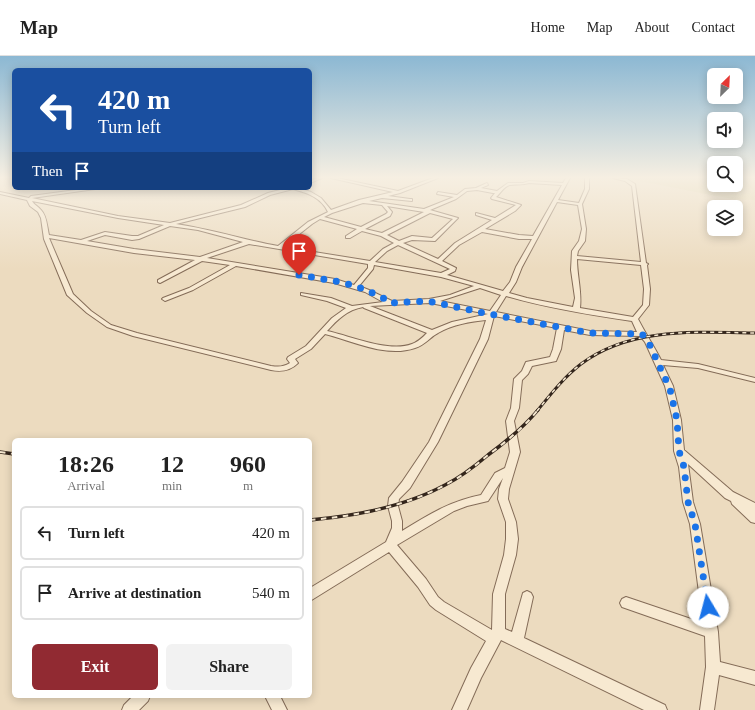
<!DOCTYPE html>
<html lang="en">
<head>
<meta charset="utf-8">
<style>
	body { margin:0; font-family:"Times New Roman",serif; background:#f2f2f2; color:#222; height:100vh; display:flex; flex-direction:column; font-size:15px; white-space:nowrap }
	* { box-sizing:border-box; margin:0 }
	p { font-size:13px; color:#767676 }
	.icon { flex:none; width:22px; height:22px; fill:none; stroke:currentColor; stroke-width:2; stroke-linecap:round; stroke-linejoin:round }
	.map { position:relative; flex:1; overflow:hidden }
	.sheet { position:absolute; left:12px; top:382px; width:300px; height:260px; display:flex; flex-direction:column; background:#fff; border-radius:6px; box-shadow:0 2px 10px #0003 }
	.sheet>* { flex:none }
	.top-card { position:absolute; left:12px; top:12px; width:300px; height:122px; border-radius:6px; box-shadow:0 2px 10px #0003; background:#1a4fa0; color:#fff; overflow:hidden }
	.needle { width:26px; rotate:24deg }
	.tools { position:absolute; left:707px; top:12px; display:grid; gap:8px }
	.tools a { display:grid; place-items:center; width:36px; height:36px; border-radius:6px; background:#fff; box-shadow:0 2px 10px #0003; font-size:20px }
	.pin { position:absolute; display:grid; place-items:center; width:34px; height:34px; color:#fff; margin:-41px -17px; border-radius:50% 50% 50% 0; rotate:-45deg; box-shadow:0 0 4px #0007 }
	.pin .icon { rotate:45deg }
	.me { position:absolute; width:44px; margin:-22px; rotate:352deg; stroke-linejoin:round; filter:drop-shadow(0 0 3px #0008) }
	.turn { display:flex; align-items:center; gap:14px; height:84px; padding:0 20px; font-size:18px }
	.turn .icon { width:52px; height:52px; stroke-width:2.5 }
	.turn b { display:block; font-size:28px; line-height:34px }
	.then { display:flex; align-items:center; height:38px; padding:0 20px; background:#0003; gap:8px; font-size:15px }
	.eta { display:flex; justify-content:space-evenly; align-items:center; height:68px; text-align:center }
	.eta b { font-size:24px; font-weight:600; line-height:28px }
	.primary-button { display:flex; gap:8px; margin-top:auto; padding:8px 20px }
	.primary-button a { flex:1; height:46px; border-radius:6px; background:#912a32; color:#fff; font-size:16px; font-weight:600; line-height:46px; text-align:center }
	.primary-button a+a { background:#f2f2f2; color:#222 }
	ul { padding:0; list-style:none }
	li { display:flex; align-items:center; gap:12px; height:54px; margin:0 8px 6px; padding:0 12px; border:2px solid #e0e0e0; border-radius:6px }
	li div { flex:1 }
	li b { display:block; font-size:15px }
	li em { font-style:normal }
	header { display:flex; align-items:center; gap:24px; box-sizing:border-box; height:56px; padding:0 20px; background:#fff; border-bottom:1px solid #e0e0e0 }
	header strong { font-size:19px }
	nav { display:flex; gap:22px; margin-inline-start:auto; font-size:14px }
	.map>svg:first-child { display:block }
</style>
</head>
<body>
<header>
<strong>Map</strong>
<nav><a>Home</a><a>Map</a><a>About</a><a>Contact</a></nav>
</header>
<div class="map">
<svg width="755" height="654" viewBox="0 0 755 654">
	<rect width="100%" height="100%" fill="#ecdbbf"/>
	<path fill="#e1d5ac" d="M624,122H714V129H736V122H755V144L732,143Z"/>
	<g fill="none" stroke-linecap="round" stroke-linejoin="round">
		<g stroke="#846c58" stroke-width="2">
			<path id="minor" d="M317,122H322L310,127V125Z
				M331,122H337L398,135L433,122H438L400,137L388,140L410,143H412V145L382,142L369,145L424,153L454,141L437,138L438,136L457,139L465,133L476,132L487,127L488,129L481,132L497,135L508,127H523L529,125L563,127L566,122H570L558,144L579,147L585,133V122H589V133L582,148L586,173L585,185L578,195L577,200L641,206L632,130L625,125L613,122L627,123L635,128L646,207L648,208L647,209L650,233L649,249L638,263C645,277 654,290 661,304L698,308L755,322V326L698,312L663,309L673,330L681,364L684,394L733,436L755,447V467L751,466L732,448L731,445L725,442L688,408L693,446L700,468L718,576L720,606L755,615V629L719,619L714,654H700L706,611L705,580L622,551L620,547L622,543L626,541L703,567L690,468L683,446L679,411L674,395L673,364L665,330L645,286L640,280L590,279L564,274L561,293L556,305L532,310L528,318L522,324L519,352L514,365L520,396L509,433L508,443L516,466L518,483L516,499L505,538V573L512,576L523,537L527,535L531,537L533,541L524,582L665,649L667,654H644L501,584L481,622L467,654H452L471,612L486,585L436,554L430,549L418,531L389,496L310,545V532L386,486L392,472V465L388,450L389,442L402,426L429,386L480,283L486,264C470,266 453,268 438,277C430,281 425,289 415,292C386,302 353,285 325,278L311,293L295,303L298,307C290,315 281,316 271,314L133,280L107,271L87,257L67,239L44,183L41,162L38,156L30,150L27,144L0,138V136L29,142L31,140L91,132H102L32,142L118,160L170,167L241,149L268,137L288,132H298L311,136L321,142L331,154L359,144L393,136ZM529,127L562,129L533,180L519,179L485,173L515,155L521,149L496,141C500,138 504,130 510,129C517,128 523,129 529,127ZM293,133C307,137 321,141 328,156L308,166L278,190C244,184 211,173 176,168L245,151L270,139ZM477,134L493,137H495L491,142L492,143L516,149L495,162L476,157V159L492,164L455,187L438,203L403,187L412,184L435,185L458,162L430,154L456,143L467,135ZM32,145L118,162L164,169L138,180H132L105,176L81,184L49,179C47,171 47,160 41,154C38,150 34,149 32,145ZM557,146L578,149L582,173L579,185L572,195L571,214L575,242L573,251L527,242L509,237L516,226L522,211ZM363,147L382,149L388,156L386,158L361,171L324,161L332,157ZM387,150L424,156L382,177L365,173L390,160L392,156ZM430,157L453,163L432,182L412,180L399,185L387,179ZM320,163L357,173L346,180V182H350L362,175L381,180L394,187L383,193L370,205L283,191L312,168ZM170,170L198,174L243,186L200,201L134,193L87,185L105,179L132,184L139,183ZM482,176L519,183H532L516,211L510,226L503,235L447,219L455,215L456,212L442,205L459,189ZM49,182L134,197L195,204L158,224V226L160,227L202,205L230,209L189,232L163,242L162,243L165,245L193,234L236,210L334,227L365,236L383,246L352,250L331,242L301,237V239L327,245L346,252L332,262L306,290L288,301L287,303L290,307C283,311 279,311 271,310L137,277L111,269L91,255L73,238ZM249,188L368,208V212L354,229L335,223L207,202ZM398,189L450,213L441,217L375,206L387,195ZM577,203L641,209L644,233L643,249L633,261L580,252C582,236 577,220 577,203ZM374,209L441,221L474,230L450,239L429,243L392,245L369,234L359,230L373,213ZM480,232L501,239L490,255L440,245ZM506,240C547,252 590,259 632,265L637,276L590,275L496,256ZM430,247L488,258L452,266L432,274L370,250ZM363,251L364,252L427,277C423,281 418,286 412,288C389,297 351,280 327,275C338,263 347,254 363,251ZM494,260L557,272L553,293L550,301L526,306L522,315L514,323L511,352L506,365L510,396L505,412L495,417L481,439C450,445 428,459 402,475V465L398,450L399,443L410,432L438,386L488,283ZM503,422L499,433L498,443L506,466V483L504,499L493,538L492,574L444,546L438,541L426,523L397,489L454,455L467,450L488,445Z
				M133,640H150L148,645L139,654H122L124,649Z
				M265,640H280L287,654H272Z"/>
		</g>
		<use href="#minor" fill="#f7e9d1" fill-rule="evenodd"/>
		<g stroke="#34261c" stroke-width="3">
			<path id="rail-far1" d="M537,355C550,339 564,321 581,308C630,271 696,276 755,277"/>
		</g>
		<g stroke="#34261c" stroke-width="3.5">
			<path id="rail" d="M0,396L14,398
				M310,464C356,460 404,451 445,429C461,421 475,410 488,399C507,385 523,372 538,354"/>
		</g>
		<use href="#rail-far1" stroke="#f4e6ce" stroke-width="1.5" stroke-dasharray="4" stroke-linecap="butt"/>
		<use href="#rail" stroke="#f4e6ce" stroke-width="2" stroke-dasharray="5.5" stroke-linecap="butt"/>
	</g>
	<linearGradient id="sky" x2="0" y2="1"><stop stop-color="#8cb8d3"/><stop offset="0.57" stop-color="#f6efe2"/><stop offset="1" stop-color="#f6efe2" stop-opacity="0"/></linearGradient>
	<rect width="755" height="213" fill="url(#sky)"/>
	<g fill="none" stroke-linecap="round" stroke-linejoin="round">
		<path stroke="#1a73e8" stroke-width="7" stroke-dasharray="0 12.6" d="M299,219L335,225L356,230L382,241L390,247L428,245L484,257L590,277L642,278L648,285L670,333L677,364L679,395L684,411L688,446L695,468L708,551"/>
	</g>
</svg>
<div class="tools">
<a><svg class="needle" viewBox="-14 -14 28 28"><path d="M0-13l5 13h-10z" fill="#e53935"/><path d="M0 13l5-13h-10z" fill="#767676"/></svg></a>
<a><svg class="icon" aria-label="sound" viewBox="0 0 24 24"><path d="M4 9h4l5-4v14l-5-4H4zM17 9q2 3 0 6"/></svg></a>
<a><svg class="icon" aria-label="search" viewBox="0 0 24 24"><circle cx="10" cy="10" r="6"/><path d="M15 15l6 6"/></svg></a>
<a><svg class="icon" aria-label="layers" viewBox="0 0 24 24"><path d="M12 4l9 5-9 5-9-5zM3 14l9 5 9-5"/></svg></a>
</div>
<div class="pin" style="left:299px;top:219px;background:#d93025"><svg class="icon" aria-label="arrive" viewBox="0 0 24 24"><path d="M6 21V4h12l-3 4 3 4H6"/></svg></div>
<svg class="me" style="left:708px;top:551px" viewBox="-20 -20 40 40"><circle r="19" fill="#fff"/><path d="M0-13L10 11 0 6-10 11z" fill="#1a73e8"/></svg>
<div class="top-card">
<div class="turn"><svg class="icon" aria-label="left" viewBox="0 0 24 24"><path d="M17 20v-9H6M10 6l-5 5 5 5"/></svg><div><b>420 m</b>Turn left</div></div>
<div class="then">Then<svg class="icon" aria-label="arrive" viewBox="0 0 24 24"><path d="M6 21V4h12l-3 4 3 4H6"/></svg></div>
</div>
<section class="sheet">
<div class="eta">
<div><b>18:26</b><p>Arrival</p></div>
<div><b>12</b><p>min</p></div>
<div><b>960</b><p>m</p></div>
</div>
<ul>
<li><svg class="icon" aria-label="left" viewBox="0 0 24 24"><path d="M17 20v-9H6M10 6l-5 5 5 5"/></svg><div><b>Turn left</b></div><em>420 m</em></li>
<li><svg class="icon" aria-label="arrive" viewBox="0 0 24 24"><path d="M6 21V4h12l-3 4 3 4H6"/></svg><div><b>Arrive at destination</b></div><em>540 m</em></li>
</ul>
<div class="primary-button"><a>Exit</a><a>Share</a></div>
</section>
</div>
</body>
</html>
